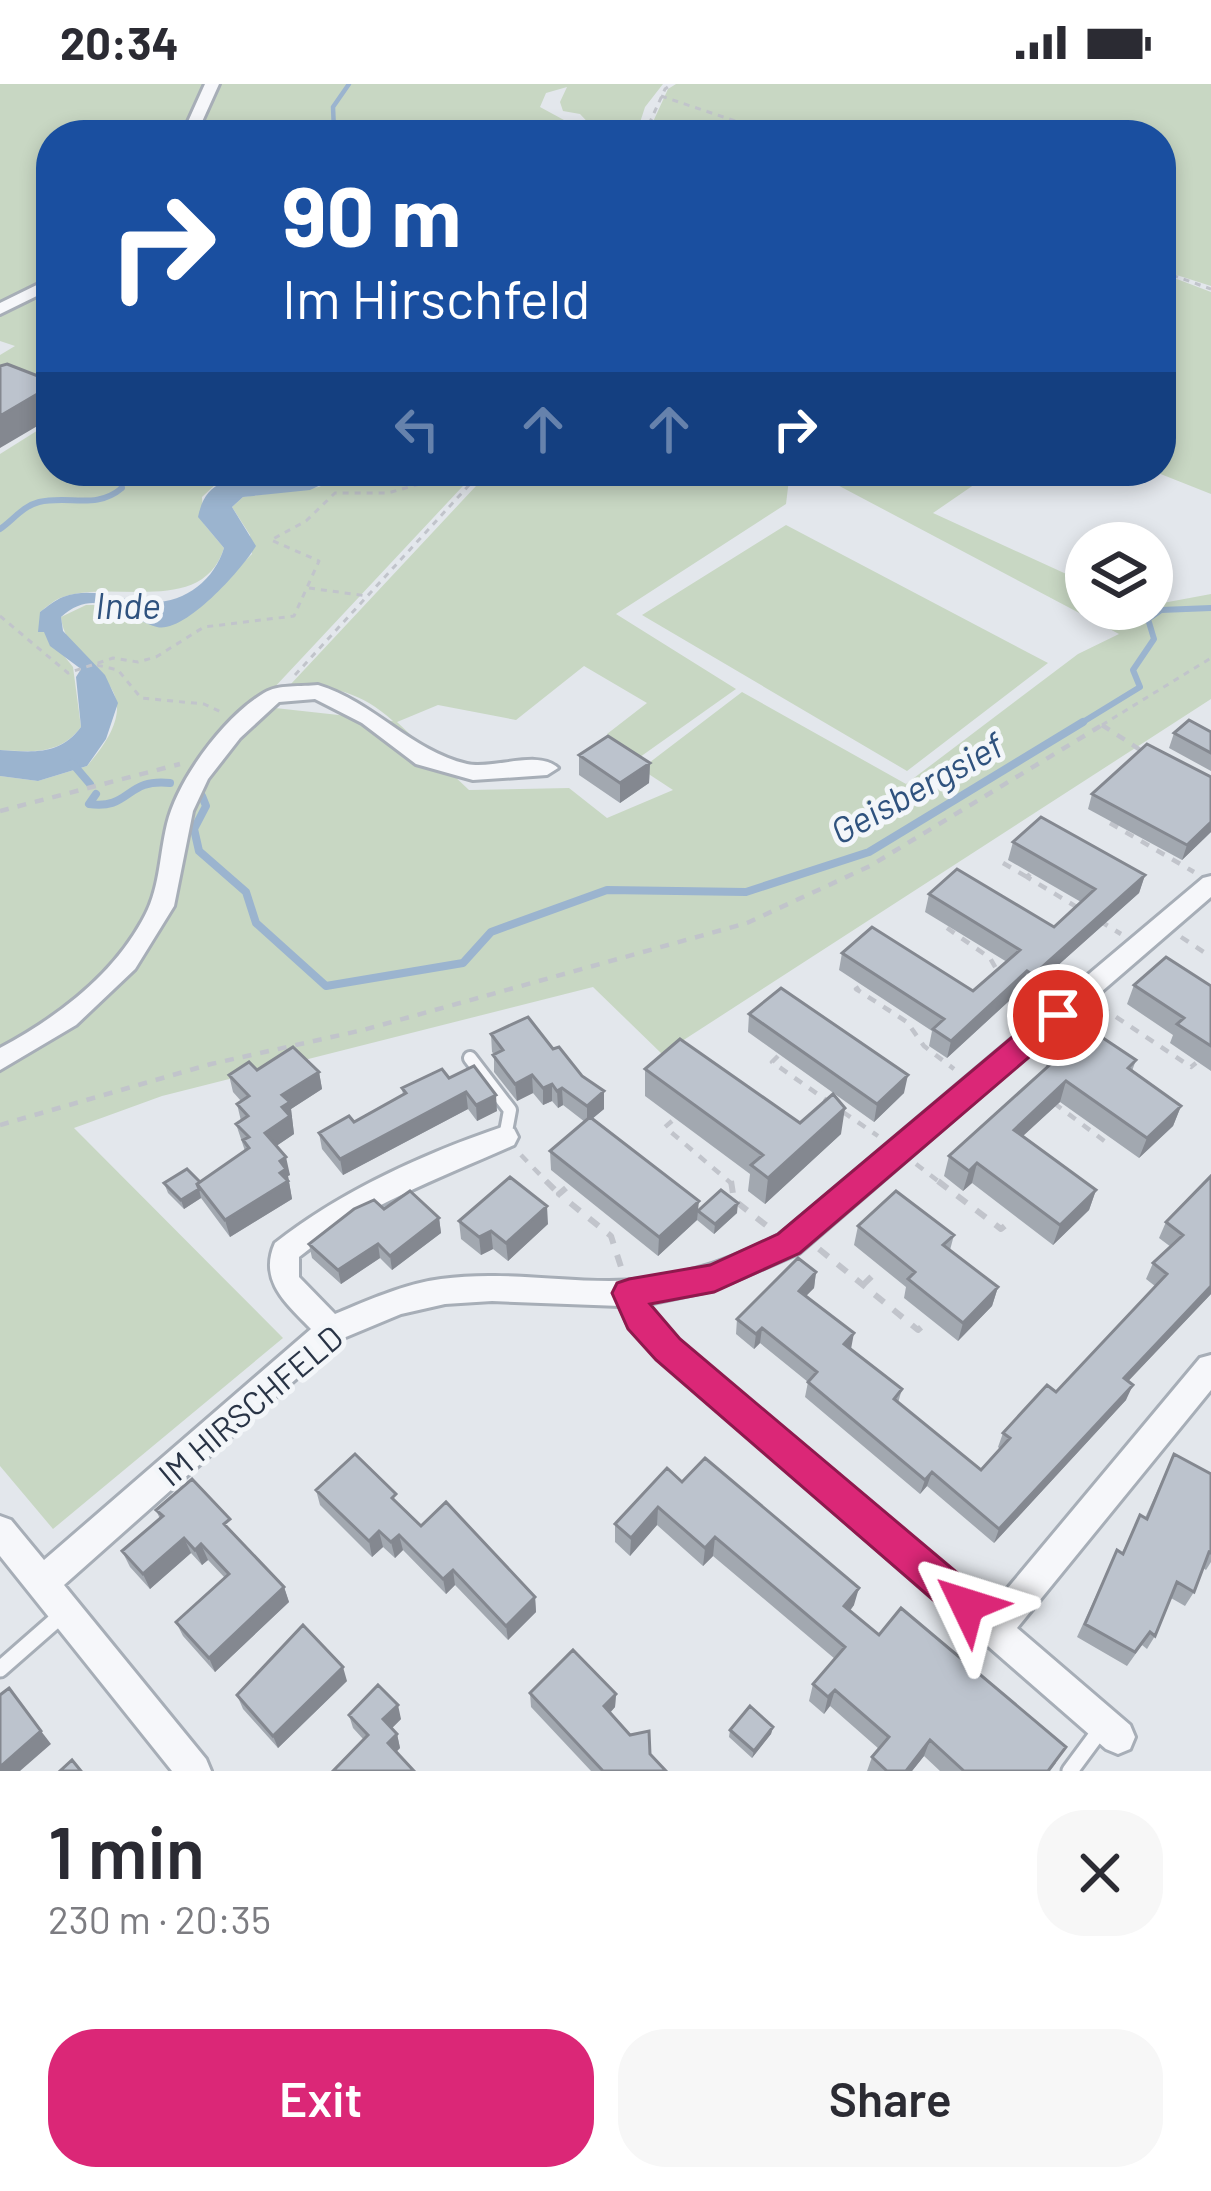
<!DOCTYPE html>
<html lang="en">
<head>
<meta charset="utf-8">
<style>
	body { margin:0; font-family:Barlow,sans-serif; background:#f7f7f7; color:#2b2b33; height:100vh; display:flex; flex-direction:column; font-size:45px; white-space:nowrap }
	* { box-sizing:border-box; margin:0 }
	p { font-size:39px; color:#7c7c81 }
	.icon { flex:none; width:66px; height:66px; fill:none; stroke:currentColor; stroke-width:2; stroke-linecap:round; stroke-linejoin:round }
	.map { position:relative; height:1687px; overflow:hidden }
	.drawer { display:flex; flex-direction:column; background:#fff; flex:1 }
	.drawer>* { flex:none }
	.banner { position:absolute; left:36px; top:36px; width:1140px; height:366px; border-radius:48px; box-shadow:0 6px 18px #0003; background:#1a4fa0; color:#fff; overflow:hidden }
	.controls { position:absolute; left:1065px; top:438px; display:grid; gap:24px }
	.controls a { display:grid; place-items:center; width:108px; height:108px; border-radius:50%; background:#fff; box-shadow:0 6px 18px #0003; font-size:60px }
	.pin { position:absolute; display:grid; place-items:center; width:102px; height:102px; color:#fff; margin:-51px; border:6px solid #fff; border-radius:50%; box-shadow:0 3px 12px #0007 }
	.me { position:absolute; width:132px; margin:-66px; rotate:311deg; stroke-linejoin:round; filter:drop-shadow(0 0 9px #0008) }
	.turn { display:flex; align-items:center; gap:42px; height:252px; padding:0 48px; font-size:54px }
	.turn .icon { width:156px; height:156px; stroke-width:2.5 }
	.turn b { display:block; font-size:84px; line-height:102px }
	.lanes { display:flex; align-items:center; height:114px; padding:0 48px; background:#0003; justify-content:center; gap:60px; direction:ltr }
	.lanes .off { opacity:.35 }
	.round { display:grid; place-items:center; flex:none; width:126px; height:126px; border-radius:48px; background:#f7f7f7 }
	.head { display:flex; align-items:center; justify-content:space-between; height:204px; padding:0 48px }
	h1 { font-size:72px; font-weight:600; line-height:90px }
	.cta { display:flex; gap:24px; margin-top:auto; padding:24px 48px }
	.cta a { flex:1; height:138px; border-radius:48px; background:#db2777; color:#fff; font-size:48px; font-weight:600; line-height:138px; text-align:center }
	.cta a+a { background:#f7f7f7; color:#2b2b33 }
	.status { display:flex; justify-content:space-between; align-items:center; height:84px; padding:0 60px; background:#fff; direction:ltr }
	.status svg { height:33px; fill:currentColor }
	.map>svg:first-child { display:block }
</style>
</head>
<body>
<div class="status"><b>20:34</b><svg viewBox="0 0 49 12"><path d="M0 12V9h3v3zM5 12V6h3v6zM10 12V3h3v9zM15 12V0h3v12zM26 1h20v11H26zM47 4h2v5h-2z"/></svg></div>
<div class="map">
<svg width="1211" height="1687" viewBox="0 0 1211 1687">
	<rect width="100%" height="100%" fill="#e3e7ec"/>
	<path fill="#c8d7c3" d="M0,0H205L181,51H51V192L0,218Z
		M218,0H663L645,23L636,51H600L580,30L563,27L560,18L567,3L546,9L540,23L575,42L580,51H196Z
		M676,0H1211V202L1161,186V51H647L668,5Z
		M1161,189L1211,208V410L1153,387H1161Z
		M51,204V319L0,297V271L15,262L0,257V229Z
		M51,338V387H326L218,398L202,413L204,440L224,464C202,533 113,495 63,513C55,515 47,523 40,528L45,548L73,583L81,643C60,671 32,668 0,666V370Z
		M420,387H477L257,622L393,637C361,608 333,602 290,601L490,387H790L786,420L616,530L736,605L640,673L607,650L647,619L584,582L516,636L438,621L397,638L469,706L569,704L607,734L673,706L641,685L742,608L906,700L1078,570L1119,550L811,387H994L933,429L1086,499V525H1152V521L1211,510V615L662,970L593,903L162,1012L74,1044L283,1254L53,1445L0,1382V692L38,697L87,682C165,592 67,592 61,533L86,521H109L150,539L191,530L252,470L250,451L232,423L243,413L319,403L344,390L370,396Z
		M786,441L1048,579L907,687L642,531Z"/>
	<path fill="#9bb4cf" d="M288,387H420L352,397L344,390L310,406L243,413L232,423L256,462C243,484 185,550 157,543C125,534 97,500 61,533L63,547L105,591L118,619L106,655L87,682L38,697L0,692V666C32,668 60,672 81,643L76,593L81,585L50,562L44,548H38L40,528C47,523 55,516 63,513C93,502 118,516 146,518C183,521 214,497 224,464L198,433C208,383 250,398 288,387Z"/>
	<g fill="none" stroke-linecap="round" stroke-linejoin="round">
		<path stroke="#9bb4cf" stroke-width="4.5" d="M340,51L334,46L333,23L349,0"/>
		<path stroke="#9bb4cf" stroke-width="6" d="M0,445C13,436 23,422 39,418C70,411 96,426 122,404L119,387
			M1078,641L1140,603L1133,586L1154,555L1148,535L1161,526L1211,524"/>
		<path stroke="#9bb4cf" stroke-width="8" d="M72,679L90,700
			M96,710L89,720C131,726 125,694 170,699
			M202,712L206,722L194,745L199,767L246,808L256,839L326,902L463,879L491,848L607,806L746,808L869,768L1083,638"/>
		<g stroke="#a7aeb7" stroke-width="18">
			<path id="service-far1" d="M470,974L510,1026L505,1053"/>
		</g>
		<g stroke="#a7aeb7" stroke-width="21">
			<path id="service" d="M0,1585L64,1529
				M1070,1687L1104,1641"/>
		</g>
		<g stroke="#a7aeb7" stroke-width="6">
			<path id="minor" d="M205,0H219L196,51H182Z
				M51,194V205L0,230V219Z
				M318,601C374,618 411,667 467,680C493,686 538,665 558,684L547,691L473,696L416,680L362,639L315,615L279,618L240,654L208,695L193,727L174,822L135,885L76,941L0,986V964C56,934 111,893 142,837C160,807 159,773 167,740C178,695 224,633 264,609C278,600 302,603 318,601Z
				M1211,792V813L799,1169L713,1206L648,1220L678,1256L992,1523L1200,1274L1211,1271V1306L1017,1544L1130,1641L1135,1653L1130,1665L1118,1670L1106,1665L658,1274L629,1243L620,1222L492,1217L445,1220L401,1230L341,1255L64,1501L206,1675L211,1687H172L0,1472V1432L11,1436L44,1476L311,1245C287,1220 258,1197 275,1159C341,1107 425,1069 505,1042L514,1045L518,1053L514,1061C440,1094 363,1122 299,1173V1193L335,1230C369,1216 404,1200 441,1195C497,1187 553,1197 609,1197C671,1197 725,1179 779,1151L1203,794Z"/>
		</g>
		<path stroke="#c1c4cb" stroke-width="3" stroke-dasharray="6 6" stroke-linecap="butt" d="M661,12L777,51
			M644,51L665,5L672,0
			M1161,187L1211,205
			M309,504L367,512
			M0,532L68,589L113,574L138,578L156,573L204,543L294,532L319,477L271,456L306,437L335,409H388L430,397
			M97,581L118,586L141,614L204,620L221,628
			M295,591L482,387
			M1102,641L1211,574"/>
		<path stroke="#c1c4cb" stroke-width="4.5" stroke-dasharray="9 9" stroke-linecap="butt" d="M1102,641L1142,667
			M0,727L180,680
			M1110,739L1194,788
			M1003,779L1027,793
			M1030,790L1027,793L1080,825
			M1100,837L1121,850
			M947,844L990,874L998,888
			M1181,853L1211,873
			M859,903L856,905L907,938L924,962L954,985
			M1101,923L1191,983L1196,979
			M778,972L772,978L829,1018
			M1054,1019L1107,1059L1110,1056
			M843,1028L878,1052
			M672,1037L665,1043L732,1100
			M0,1041L211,980L363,946L747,839L870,782L1107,638
			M521,1071L549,1100
			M916,1080L942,1100"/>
		<path stroke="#c1c4cb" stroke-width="6" stroke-dasharray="12 12" stroke-linecap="butt" d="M546,1097L559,1110
			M731,1097L734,1116L767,1142
			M938,1097L1001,1145L1012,1136
			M566,1104L559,1110L611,1152L622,1186
			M819,1165L918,1246L927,1238
			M863,1201L878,1186"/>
		<use href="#service-far1" stroke="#f6f7fa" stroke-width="12"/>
		<use href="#service" stroke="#f6f7fa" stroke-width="15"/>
		<use href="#minor" fill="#f6f7fa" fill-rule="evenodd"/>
	</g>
	<path fill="#a2a8b0" d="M1211,648V687L1169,664L1174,649Z
		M579,671L650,679L649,699L620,719L579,691Z
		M1211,693V748L1182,776L1088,725L1092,710Z
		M1013,758L1145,791L1139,809L1028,908L1022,905L947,974L929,962L932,947L839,886L842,869L973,907L1007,878L925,828L929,810L1054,843L1081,818L1008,776Z
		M1134,901L1211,902V987L1170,959L1173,951L1127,920Z
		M749,930L904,1009L874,1038L748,948Z
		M491,950L553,965L582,992L604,1007V1025L592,1035L698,1127L737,1129L714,1150L697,1136L658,1172L551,1086L550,1067L585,1038L563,1021L558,1024L552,1017L543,1021L533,1009L517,1017L494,988V970L492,968Z
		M1049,974L1136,976L1132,987L1181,1022L1173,1042L1139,1074L1060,1018L1022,1052L1096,1106L1089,1126L1053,1161L972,1099L963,1107L944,1092L949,1072L1045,985Z
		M645,985L800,1039L841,1050L765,1120L748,1107L750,1090L645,1012Z
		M257,986L319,988L322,1005L291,1025L294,1050L276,1062L290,1091L288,1092L292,1115L230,1153L201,1114L184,1125L168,1109L164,1099L200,1098L245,1067L236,1040L241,1037L237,1020L241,1017L233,1008L229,991Z
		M449,994L497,1027L477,1037L468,1025L343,1091L322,1065L319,1049L354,1038L403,1011L402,1004Z
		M1211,1092V1210L1128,1297L1126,1316L994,1459L927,1402L920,1410L805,1313L808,1298L760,1259L754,1265L736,1250L737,1235L816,1188L814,1204L806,1212L850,1265L902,1305L898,1319L981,1386L1000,1365L998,1363L1003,1349L1056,1308L1155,1202L1146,1195L1153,1179L1171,1163L1159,1154L1166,1138Z
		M384,1125L439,1134L441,1149L392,1186L380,1174L341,1200L312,1174L309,1160Z
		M459,1137L548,1140L508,1177L493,1165L481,1171L461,1155Z
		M858,1142L954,1151L950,1166L998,1203L992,1222L958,1257L904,1214L906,1203L854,1161Z
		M1174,1370L1211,1390V1478L1206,1486L1203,1484L1194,1508L1185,1522L1171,1514L1155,1552L1147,1565L1142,1561L1127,1582L1077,1553L1117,1466L1122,1469L1140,1431L1145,1434Z
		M682,1398L854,1521L850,1527L879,1551L1056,1679L1050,1687H940L924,1672L912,1687H867L872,1673L879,1665L830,1622L824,1630L809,1617L813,1600L835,1575L713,1472L703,1482L657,1441L630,1472L615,1458V1440Z
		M316,1406L398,1420L421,1442L535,1513L536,1528L508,1556L455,1501L446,1510L403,1466L395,1474L383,1463L372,1473L320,1421Z
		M156,1426L235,1451L284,1503L289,1518L215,1588L183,1552L176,1538L225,1494L208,1476L202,1481L191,1469L150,1505L130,1483L122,1467L160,1435Z
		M347,1597L278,1664L243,1625L237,1611Z
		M530,1609L616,1610L615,1623L610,1629L666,1687H591L531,1623Z
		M349,1631L401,1635L392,1644L397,1650L400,1664L396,1668L364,1656L353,1644Z
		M773,1643L771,1650L752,1674L729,1653L730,1646Z"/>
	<path fill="#848890" d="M51,302V334L0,364V332Z
		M650,679L649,699L620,719V699Z
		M1211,738V748L1182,776L1187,761Z
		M1145,791L1139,809L1028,908L1033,891Z
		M1027,887L1022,905L947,974L951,957Z
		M319,988L322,1005L291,1025L294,1050L269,1067L265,1049L282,1023V1011Z
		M532,991L533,1009L517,1017L515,1000Z
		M908,991L904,1009L874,1038L877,1020Z
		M1066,997L1060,1018L1008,1066L1014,1046Z
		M552,1000V1017L543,1021V1004Z
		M562,1004L563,1021L558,1024L557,1007Z
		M604,1007V1025L587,1039V1022Z
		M466,1008L468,1025L343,1091L340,1075Z
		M496,1011L497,1027L477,1037L476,1021Z
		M1181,1022L1173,1042L1139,1074L1147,1054Z
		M845,1024L841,1050L765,1120L768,1094Z
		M286,1073L290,1091L288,1092L292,1115L230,1153L225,1136L280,1077Z
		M977,1079L972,1099L963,1107L969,1087Z
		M199,1105L201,1114L184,1125L181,1116Z
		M1096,1106L1089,1126L1053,1161L1060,1141Z
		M699,1117L697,1136L658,1172L659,1153Z
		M738,1119L737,1129L714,1150L715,1140Z
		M547,1122L548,1140L508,1177L506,1159Z
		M439,1134L441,1149L392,1186L390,1172Z
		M491,1147L493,1165L481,1171L479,1153Z
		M378,1160L380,1174L341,1200L338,1186Z
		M816,1188L814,1204L796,1222L799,1207Z
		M1211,1202V1210L1117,1309L1124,1294Z
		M998,1203L992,1222L958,1257L963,1239Z
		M762,1244L760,1259L754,1265L756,1250Z
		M854,1249L851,1265L844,1260Z
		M1133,1301L1126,1316L994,1459L999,1445Z
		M932,1388L927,1402L920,1410L925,1396Z
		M658,1423L657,1441L630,1472L631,1454Z
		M379,1447L383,1463L372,1473L369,1457Z
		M399,1451L403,1466L395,1474L391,1458Z
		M715,1453L713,1472L703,1482L705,1464Z
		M184,1454L191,1469L150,1505L143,1490Z
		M201,1460L208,1476L202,1481L195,1466Z
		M453,1486L455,1501L446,1510L443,1495Z
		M284,1503L289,1518L215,1588L209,1574Z
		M859,1504L854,1521L839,1540L844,1522Z
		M535,1513L536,1528L508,1556L506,1542Z
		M343,1583L347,1597L278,1664L273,1652Z
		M835,1606L830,1622L824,1630L828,1613Z
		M616,1610L615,1623L604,1635V1622Z
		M398,1621L401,1635L387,1649L383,1635Z
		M773,1643L771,1650L752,1674L754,1667Z
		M41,1647L51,1660L20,1687H0V1683Z
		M397,1650L400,1664L392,1672L388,1659Z
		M930,1656L924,1672L912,1687H906Z"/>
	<path fill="#bcc3cd" stroke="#848890" stroke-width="3" d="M7,280L51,297V302L0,332V282Z
		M1189,636L1211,648V669L1174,649Z
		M608,652L650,679L620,699L579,671Z
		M1147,660L1211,693V738L1187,761L1092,710Z
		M1041,733L1145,791L1033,891L1027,887L951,957L933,945L944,935L842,869L872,843L973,907L1020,866L929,810L957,785L1054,843L1095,805L1013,758Z
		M1166,873L1211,902V962L1177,940L1184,934L1134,901Z
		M781,904L908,991L877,1020L749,930Z
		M528,933L553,965L559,963L582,992L604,1007L587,1022L562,1004L557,1007L552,1000L543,1004L532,991L515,1000L493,971L503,966L491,950Z
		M1085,942L1136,976L1128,984L1181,1022L1147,1054L1066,997L1014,1046L1096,1106L1060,1141L977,1079L969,1087L949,1072L1054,977L1049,974Z
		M680,955L800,1039L833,1010L845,1024L768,1094L751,1081L763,1071L645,985Z
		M293,963L319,988L282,1011L290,1018L282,1023L290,1032L265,1049L286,1073L280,1077L286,1085L280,1089L288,1097L225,1136L197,1100L249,1064L243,1056L249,1053L236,1040L248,1032L237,1020L249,1012L229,991L249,978L257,986Z
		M474,982L496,1011L476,1021L466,1008L340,1075L319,1049L349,1032L354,1038L406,1009L402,1004L442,985L449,994Z
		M590,1033L699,1117L659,1153L550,1067Z
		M187,1085L200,1098L197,1100L199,1105L181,1116L164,1099Z
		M1211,1092V1202L1124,1294L1133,1301L999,1445L932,1388L925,1396L808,1298L817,1288L762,1244L756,1250L737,1235L798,1174L816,1188L799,1207L854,1249L844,1260L902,1305L894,1315L981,1386L1010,1354L1003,1349L1047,1301L1056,1308L1167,1190L1153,1179L1183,1151L1166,1138Z
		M510,1093L547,1122L506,1159L491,1147L479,1153L459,1137Z
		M721,1106L738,1119L715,1140L698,1127Z
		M410,1107L439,1134L390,1172L378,1160L338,1186L309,1160L354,1125L374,1116L384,1125Z
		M896,1107L954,1151L943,1161L998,1203L963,1239L908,1195L915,1188L858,1142Z
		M355,1370L396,1410L392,1414L421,1442L446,1418L535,1513L506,1542L453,1486L443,1495L399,1451L391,1458L379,1447L369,1457L316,1406Z
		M1174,1370L1211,1390V1469L1209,1468L1194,1508L1177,1498L1155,1552L1150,1548L1135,1568L1085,1540L1117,1466L1123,1470L1140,1431L1147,1435Z
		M705,1374L859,1504L844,1522L879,1551L901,1524L1066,1663L1048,1687H964L930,1656L906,1687H887L872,1673L889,1653L835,1606L828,1613L813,1600L845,1563L715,1453L705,1464L658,1423L631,1454L615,1440L667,1384L682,1398Z
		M192,1395L230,1435L224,1440L284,1503L209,1574L176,1538L229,1490L201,1460L195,1466L184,1454L143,1490L122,1467L163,1432L156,1426Z
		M303,1541L343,1583L273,1652L237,1611Z
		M573,1566L616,1610L604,1622L630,1651L649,1647L650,1670L666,1687H603L530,1609Z
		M378,1601L398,1621L383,1635L397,1650L388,1659L414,1687H333L368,1651L349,1631Z
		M9,1604L41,1647L0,1683V1611Z
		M750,1622L773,1643L754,1667L730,1646Z
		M72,1676L81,1687H60Z"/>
	<path fill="#db2777" stroke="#8e194d" stroke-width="3" d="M1058,920L1069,923L1073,931L1069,939L800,1169L714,1208L650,1220L680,1255L980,1508L986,1521L980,1534L967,1540L954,1534L656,1276L628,1245L612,1209L617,1199L629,1195L710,1181L778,1150L1048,923Z"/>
	<g text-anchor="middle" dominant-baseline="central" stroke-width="10" stroke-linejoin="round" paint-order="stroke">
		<g font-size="33" fill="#293446" stroke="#f3f6f9">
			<text transform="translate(250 1321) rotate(-40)">IM HIRSCHFELD</text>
		</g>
		<g font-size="36" font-style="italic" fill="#2f527e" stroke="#f3f6f9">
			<text x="128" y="520">Inde</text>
			<text transform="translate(916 703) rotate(-29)">Geisbergsief</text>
		</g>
	</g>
</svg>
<div class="controls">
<a><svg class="icon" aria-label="layers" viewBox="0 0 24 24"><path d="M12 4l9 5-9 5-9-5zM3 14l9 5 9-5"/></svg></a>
</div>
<div class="pin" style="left:1058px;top:931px;background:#d93025"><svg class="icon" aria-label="arrive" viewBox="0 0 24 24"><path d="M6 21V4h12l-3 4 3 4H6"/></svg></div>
<svg class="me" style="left:967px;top:1521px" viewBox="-20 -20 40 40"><path d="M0-17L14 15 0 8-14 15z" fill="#db2777" stroke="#fff" stroke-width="4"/></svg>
<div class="banner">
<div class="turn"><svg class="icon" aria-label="right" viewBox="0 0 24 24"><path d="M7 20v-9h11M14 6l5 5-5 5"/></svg><div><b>90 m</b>Im Hirschfeld</div></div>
<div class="lanes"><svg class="icon off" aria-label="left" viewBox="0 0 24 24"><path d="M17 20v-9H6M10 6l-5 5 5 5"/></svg><svg class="icon off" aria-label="ahead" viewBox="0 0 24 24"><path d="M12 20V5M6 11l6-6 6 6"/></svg><svg class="icon off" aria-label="ahead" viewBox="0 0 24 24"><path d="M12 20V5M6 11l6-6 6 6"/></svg><svg class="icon" aria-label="right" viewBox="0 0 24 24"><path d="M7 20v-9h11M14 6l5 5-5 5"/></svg></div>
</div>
</div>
<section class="drawer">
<div class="head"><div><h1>1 min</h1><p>230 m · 20:35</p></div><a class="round"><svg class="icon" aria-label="close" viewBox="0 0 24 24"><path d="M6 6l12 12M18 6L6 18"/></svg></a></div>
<div class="cta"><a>Exit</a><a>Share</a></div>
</section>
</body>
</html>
